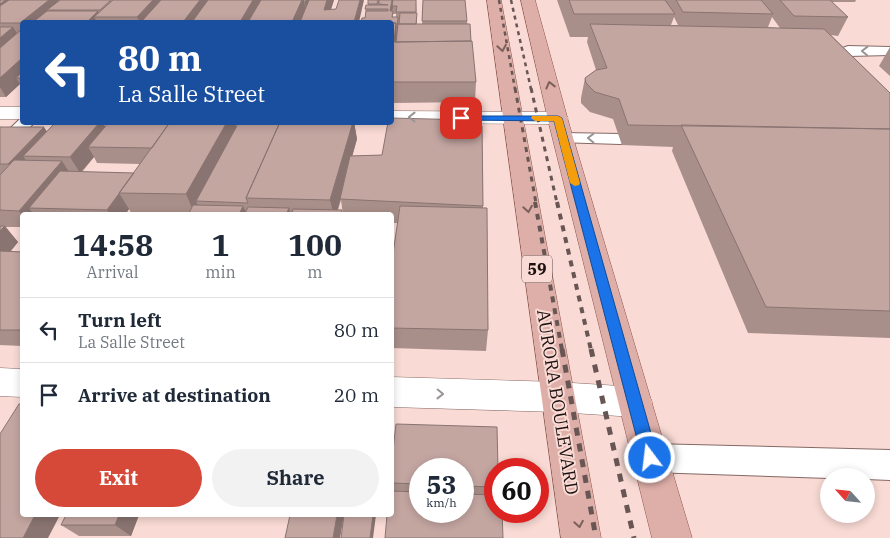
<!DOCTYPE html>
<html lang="en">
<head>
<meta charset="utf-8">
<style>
	body { margin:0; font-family:"IBM Plex Serif",serif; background:#f2f2f3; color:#1f2937; height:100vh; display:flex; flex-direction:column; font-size:19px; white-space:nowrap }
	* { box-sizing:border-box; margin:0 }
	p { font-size:16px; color:#747a83 }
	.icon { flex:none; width:28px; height:28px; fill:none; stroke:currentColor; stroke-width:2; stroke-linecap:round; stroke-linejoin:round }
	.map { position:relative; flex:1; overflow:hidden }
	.details { position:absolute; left:20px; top:212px; width:374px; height:305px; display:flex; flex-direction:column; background:#fff; border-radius:5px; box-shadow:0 2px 8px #0003 }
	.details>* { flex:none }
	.banner { position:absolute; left:20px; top:20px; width:374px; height:105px; border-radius:5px; box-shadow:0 2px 8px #0003; background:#1a4fa0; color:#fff; overflow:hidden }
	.needle { width:32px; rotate:297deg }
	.controls { position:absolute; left:820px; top:468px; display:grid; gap:10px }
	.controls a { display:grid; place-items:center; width:55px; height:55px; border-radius:50%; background:#fff; box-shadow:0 2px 8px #0003; font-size:25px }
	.speed { position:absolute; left:409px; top:458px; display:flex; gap:10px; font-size:25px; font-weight:700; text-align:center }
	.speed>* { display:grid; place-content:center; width:65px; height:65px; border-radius:50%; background:#fff; box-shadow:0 2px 8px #0003; line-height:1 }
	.speed small { font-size:12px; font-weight:400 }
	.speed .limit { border:8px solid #d22; background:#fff; color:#111 }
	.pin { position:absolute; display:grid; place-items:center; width:42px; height:42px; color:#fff; margin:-21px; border-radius:10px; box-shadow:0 2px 8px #0006 }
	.me { position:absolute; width:55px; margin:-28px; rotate:345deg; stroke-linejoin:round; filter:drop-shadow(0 0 4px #0008) }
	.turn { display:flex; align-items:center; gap:18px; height:105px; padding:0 15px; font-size:22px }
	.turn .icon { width:65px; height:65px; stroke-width:2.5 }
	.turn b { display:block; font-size:35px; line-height:42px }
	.eta { display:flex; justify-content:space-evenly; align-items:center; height:85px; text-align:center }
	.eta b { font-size:30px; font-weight:700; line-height:35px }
	.action { display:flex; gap:10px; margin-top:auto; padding:10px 15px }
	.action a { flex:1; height:58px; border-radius:30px; background:#d64939; color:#fff; font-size:20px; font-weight:700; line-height:58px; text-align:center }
	.action a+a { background:#f2f2f3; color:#1f2937 }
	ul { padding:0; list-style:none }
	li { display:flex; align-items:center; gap:15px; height:65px; padding:0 15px; border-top:1px solid #e0e1e3 }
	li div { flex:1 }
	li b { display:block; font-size:19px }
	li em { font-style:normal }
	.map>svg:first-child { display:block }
</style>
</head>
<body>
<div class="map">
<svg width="890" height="538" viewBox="0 0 890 538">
	<rect width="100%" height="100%" fill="#f9dad4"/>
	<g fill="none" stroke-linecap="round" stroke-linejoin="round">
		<g stroke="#856965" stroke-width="2">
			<path id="service" d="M848,46L890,47V55L848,56L890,101V115L884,113L836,60L833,54L835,51Z
				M21,118L22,122H35L6,151L0,152V138Z
				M563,133L620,134L626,135L629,139L626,143L620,144L557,142L554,138L557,134Z
				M650,444L890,450V480L866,479V476H829V478L650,472L639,468L635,458L639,448Z"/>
		</g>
		<g stroke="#856965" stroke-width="1">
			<path id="minor" d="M0,107H22V119H0Z
				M391,111L558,112L565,114L568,118L565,122L558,124L391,123L389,122H391Z
				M0,368L22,369V397L0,396Z
				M391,377L557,382L635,387L647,391L652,402L647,413L635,417L557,412L391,407Z"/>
		</g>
		<g stroke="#8c554d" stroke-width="1">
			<path id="primary" d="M487,0H501L601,538H561Z
				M521,0H535L569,124L692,538H652L549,124Z"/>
		</g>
		<use href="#service" fill="#fff" fill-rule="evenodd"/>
		<use href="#minor" fill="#fff" fill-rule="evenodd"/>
		<use href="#primary" fill="#deafa8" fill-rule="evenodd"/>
		<path stroke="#685654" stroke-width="2.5" stroke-dasharray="4 4" stroke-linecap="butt" d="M499,0L515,89
			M511,0L531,89"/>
		<path stroke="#685654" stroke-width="3" stroke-dasharray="5 5" stroke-linecap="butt" d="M515,88L536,203
			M531,88L557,203"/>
		<path stroke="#685654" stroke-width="4" stroke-dasharray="6 6" stroke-linecap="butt" d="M535,202L562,350
			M557,202L591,350"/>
		<path stroke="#685654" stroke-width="5" stroke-dasharray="8 8" stroke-linecap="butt" d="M562,349L596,538
			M591,349L634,538"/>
	</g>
	<path fill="#a98f8a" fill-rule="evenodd" d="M0,0H334L331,9L359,22H22V88L20,84L6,97H0Z
		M368,0H379V2L416,0L417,24H422L423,0L467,21L476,82L475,102L391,103V22L365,18L366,13L365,9L368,5ZM393,8V14H396V17H393L392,11Z
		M557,0H856L855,2H832L848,17L838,36L831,35L890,93V338L748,333L672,151L673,147L622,145L613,119L590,112L581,103V98L585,78L596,70L587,42L588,37H570ZM674,17L678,25H671ZM772,17L780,28L768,27Z
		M890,47V76L879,66Z
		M56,122H103L105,127L109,122H235L236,127L239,122H354L357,139L352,156L382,155L482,126L483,208L488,330L486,351L391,348V262H392L398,223H391V215H343L341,200L338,210L343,215H132L129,209L125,215H22V227H5L18,242L11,251L22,252V346L0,345V127L47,131ZM94,157L97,163L140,164L134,173L82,172Z
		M391,467L495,469V511L391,515ZM420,469H462V511H420Z
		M139,515L131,536H79L61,525Z"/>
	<path fill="#897471" d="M6,0H32L0,23V4Z
		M49,0H73L47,10L51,18L46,22H22V27L20,23Z
		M153,0H170L151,22H140L137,17Z
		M200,0H214L198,22H183Z
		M253,0H264L252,22H240Z
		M302,0H304L306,11L301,22H292Z
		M306,0H310L306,10L305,2Z
		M327,0H334L327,22L324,10Z
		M360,0H364L359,22H354Z
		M392,0H393V8L391,19L390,11Z
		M98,11L101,17H94L97,22H86Z
		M396,23L397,37L396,44L393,43Z
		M13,27L22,41L0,60V38Z
		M22,58V78H16L20,84L6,97L0,87V78Z
		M100,122H103L110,137L88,147L94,157L80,173L70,157Z
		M227,122H235L241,140L196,201L201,214L195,215L186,194Z
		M353,122H354L357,139L336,215H334L330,200Z
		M44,127L54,143L23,156L31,168L20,180L8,164Z
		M62,161L73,178L29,208L34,215H22V216L19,211Z
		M134,173L119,193L129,209L125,215H111L107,210Z
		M243,206L247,215H239Z
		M289,208L291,215H286Z
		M5,226L18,242L0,264V231Z
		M35,515H60L48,538H23Z
		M119,515H139L131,536L115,525Z
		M337,515H344L340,538H333Z
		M373,515H376L373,538H370Z"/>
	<path fill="#c4a6a1" stroke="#897471" d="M0,0H6L0,4Z
		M9,0H49L20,23H0V6Z
		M60,0H111L100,10H47Z
		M113,0H153L137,17H94Z
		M161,0H200L183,22H141Z
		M208,0H253L240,22H192Z
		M261,0H302L292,22H248Z
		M309,0H327L324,10L336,9L339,0H360L354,22H300Z
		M368,0H378L377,4H368Z
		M379,0H392L390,11H393L392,17H398L397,28H396V23L361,22L362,18H365L366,11H388V9H365L366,5H388L379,4Z
		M393,0H416V12H396L397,6H392Z
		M423,0H465L467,21H422Z
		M569,0H665L675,14H574Z
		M676,0H761L773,14L683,12Z
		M780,0H830L848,17L794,16Z
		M47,11H98L87,22H33Z
		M400,13H417L416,24H399Z
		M134,21L133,22H77Z
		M391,23H396L394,42H391Z
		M398,24H470L471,41L396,42Z
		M590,24L824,29L890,93V129L628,125L619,99L595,92L586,83L585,78L596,70L607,68Z
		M0,27H13L0,38Z
		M22,29V58L0,78V48Z
		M472,41L476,82H391V42Z
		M22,72V78H16Z
		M391,118L471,120L482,126L483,206L340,199L350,156L382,155L388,122H391Z
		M56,122H100L70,157L23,156Z
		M109,122H170L152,148L88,147Z
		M170,122H227L186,194L119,193Z
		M239,122H280L246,198L248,203L196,201Z
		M280,122H353L330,200L246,198Z
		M681,125L890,129V311L766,307Z
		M0,127H44L8,164H0Z
		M14,160L62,161L19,211L0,210V175Z
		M60,171L134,173L107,210L29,208Z
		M193,205L243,206L239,215H188Z
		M400,206L487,208L488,330L391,328V267Z
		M248,207L289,208L286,215H244Z
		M293,209L342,210L341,215H291Z
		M0,226H5L0,231Z
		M0,251L22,252V327L20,330H0Z
		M19,404H22V515H35L23,538H0V434Z
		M396,424L497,427L498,469H495V487L462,486V469H420V484L391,483V467Z
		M391,491L420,492V511H462V494L495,495V511H502L503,538H385L387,515H391Z
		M66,515H119L115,525H61Z
		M290,515H337L333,538H285Z
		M344,515H373L370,538H341Z"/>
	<defs><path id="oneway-chevron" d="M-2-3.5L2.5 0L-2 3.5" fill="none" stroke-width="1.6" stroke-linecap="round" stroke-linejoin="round" transform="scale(1.25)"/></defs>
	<g stroke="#7d605c">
		<use href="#oneway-chevron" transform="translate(502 48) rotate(81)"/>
		<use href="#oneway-chevron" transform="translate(550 85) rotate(-104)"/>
		<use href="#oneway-chevron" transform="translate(528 209) rotate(81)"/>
		<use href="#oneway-chevron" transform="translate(579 524) rotate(80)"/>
	</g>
	<g stroke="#999493">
		<use href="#oneway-chevron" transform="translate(865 51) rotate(-179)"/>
		<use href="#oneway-chevron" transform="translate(412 117) rotate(-179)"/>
		<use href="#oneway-chevron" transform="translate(591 138) rotate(-179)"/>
		<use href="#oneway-chevron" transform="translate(440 394) rotate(1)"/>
	</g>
	<path fill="#1a73e8" stroke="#114b97" d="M458,116H558L562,118L658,458L655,464L650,466L645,464L642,458L554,121L461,120L458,119Z"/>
	<path fill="#f59e0b" d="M532,116H558L562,118L580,183L579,185L575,186L570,183L554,121H535L531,118Z"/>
	<g text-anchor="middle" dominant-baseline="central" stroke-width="4" stroke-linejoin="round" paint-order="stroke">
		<rect fill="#f9dad4" stroke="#5e4d4b" stroke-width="1" x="522" y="255.5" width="30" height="27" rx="4"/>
		<g font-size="16" font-weight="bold" fill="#1c1110">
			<text x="537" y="269">59</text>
		</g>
		<g font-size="18" fill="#1c1110" stroke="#f9dad4">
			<text transform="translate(558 402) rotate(81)">AURORA BOULEVARD</text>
		</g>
	</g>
</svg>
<div class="controls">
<a><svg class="needle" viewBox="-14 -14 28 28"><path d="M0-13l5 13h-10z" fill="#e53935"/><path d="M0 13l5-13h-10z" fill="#747a83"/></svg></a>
</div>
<div class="speed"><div>53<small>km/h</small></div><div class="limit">60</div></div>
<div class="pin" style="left:461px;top:118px;background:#d93025"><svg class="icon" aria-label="arrive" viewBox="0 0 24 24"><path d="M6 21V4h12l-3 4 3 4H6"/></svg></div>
<svg class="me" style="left:650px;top:458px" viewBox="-20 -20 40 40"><circle r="17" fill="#1a73e8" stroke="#fff" stroke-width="3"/><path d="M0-11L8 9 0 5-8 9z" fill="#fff"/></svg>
<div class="banner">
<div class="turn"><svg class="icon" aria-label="left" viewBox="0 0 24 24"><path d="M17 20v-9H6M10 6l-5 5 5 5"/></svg><div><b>80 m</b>La Salle Street</div></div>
</div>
<section class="details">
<div class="eta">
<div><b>14:58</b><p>Arrival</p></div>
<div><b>1</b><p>min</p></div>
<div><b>100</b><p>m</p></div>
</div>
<ul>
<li><svg class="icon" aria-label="left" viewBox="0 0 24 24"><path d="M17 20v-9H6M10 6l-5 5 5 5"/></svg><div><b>Turn left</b><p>La Salle Street</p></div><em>80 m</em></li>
<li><svg class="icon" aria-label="arrive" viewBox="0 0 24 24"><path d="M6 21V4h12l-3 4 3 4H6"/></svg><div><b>Arrive at destination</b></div><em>20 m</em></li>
</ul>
<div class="action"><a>Exit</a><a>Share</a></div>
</section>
</div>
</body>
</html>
